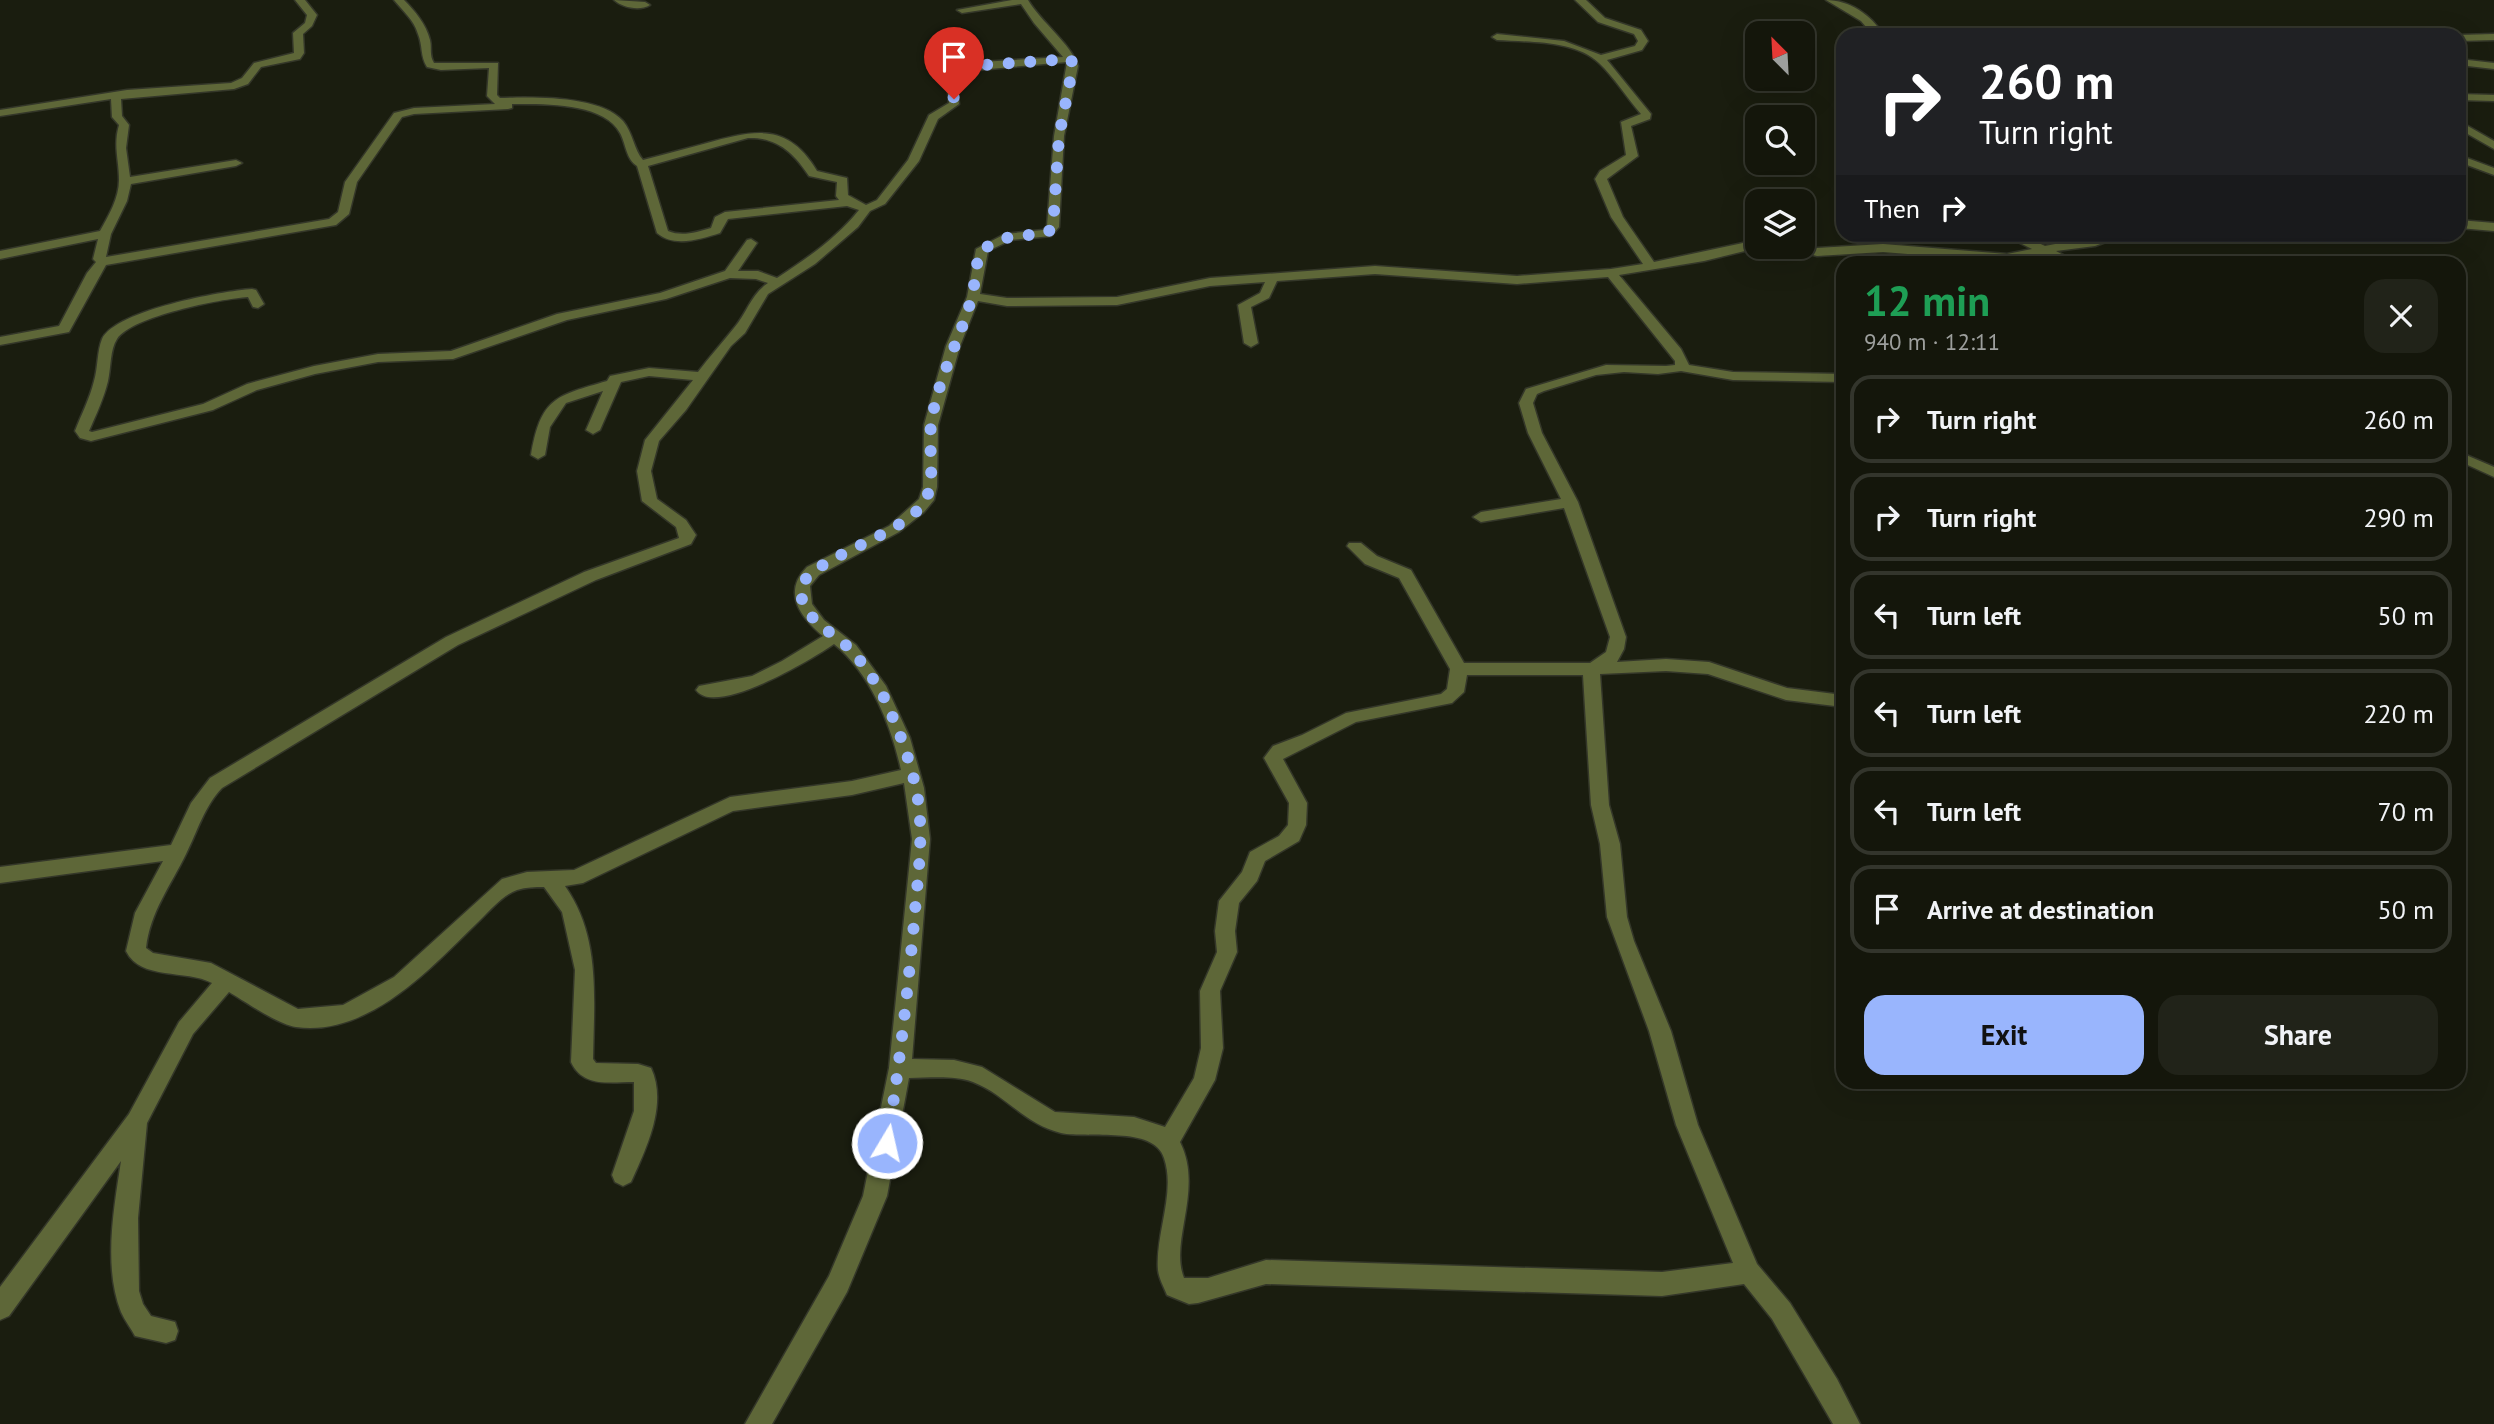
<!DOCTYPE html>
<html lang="en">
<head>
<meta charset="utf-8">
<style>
	body { margin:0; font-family:"PT Sans",sans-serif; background:#212319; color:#f1f3f6; height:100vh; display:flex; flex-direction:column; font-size:26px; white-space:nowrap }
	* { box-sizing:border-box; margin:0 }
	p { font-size:23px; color:#9d9f9d }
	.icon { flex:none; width:38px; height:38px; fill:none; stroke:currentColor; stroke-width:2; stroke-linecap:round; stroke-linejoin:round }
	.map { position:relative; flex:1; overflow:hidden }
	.sheet { position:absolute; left:1836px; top:256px; width:630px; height:833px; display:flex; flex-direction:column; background:#14160b; border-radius:21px; box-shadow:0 7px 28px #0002,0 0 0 2px #33352c }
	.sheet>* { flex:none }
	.top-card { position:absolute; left:1836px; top:28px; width:630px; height:214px; border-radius:21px; box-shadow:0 7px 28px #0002,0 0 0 2px #33352c; background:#202124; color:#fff; overflow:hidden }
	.needle { width:46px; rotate:336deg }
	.tools { position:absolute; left:1745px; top:21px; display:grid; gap:14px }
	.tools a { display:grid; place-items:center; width:70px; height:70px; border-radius:14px; background:#14160b; box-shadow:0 7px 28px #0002,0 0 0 2px #33352c; font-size:35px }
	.pin { position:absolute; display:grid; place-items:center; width:60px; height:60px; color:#fff; margin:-72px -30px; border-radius:50% 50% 50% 0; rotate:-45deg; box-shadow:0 0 7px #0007 }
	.pin .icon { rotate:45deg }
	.me { position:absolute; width:77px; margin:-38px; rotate:9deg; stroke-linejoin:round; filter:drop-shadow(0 0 5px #0008) }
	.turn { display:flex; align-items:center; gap:24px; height:147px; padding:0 28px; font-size:32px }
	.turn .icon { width:91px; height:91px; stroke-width:2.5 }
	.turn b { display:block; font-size:49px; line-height:60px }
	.then { display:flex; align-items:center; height:66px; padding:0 28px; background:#0003; gap:14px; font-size:26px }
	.round { display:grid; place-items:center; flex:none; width:74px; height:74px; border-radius:21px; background:#212319 }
	.summary { display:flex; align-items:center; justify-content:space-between; height:119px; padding:0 28px }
	h1 { font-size:42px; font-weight:700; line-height:52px; color:#1e9e55 }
	.button { display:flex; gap:14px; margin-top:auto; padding:14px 28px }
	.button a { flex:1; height:80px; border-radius:21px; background:#99b5fd; color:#111; font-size:28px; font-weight:700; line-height:80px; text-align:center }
	.button a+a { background:#212319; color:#f1f3f6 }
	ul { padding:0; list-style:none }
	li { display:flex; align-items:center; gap:21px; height:88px; margin:0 14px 10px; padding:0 14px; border:4px solid #33352c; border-radius:21px }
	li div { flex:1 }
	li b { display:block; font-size:26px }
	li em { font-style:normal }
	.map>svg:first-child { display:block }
</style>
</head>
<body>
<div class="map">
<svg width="2494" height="1424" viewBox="0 0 2494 1424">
	<rect width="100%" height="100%" fill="#1a1d0f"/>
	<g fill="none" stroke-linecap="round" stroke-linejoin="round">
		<g stroke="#343729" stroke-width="3">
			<path id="minor" d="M295,0H305L317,15L312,26L303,34L304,53L300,59L261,67L248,84L234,89L121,99L122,116L129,125L126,148L130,177L236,160L242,163L236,166L131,184L127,201L111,234L106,257L329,219L338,212L345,182L394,113L414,108L495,104L487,96L489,68L441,70L427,67C420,56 423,46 418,34C414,20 403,11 394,0H404C415,11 426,24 430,40C432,48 429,55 434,63H498L497,95L500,98C532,97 600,95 623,121C633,133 634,150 643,160C665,154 686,149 707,143C755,130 788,122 817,171L847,178L848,195L866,205L877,200L908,160L929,115L949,103L946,68L964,63L1063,57L1034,23L1021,4L962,13L957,10L1012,0H1028C1040,21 1072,45 1078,66L1064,136L1059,227L1051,236L1011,240L988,251L980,294L1007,298L1117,297L1210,278L1375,266L1517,276L1611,269L1643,264L1611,217L1595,179L1600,171L1626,155L1621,122L1641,114C1627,98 1614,77 1599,63C1575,40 1528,42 1497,40L1492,37L1497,34L1564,41L1601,55L1635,46L1638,41L1634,34L1598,22L1575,0H1586L1605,18L1641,30L1648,41L1642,50L1607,60L1651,114L1650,119L1631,126L1638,156L1607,179L1623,217L1654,262L1757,240V247H1761L1704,261L1619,275L1681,349L1689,365L1733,372L1843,374V382L1733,380L1681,371L1658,374L1624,372L1596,375L1544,391L1537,394L1533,403L1542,433L1578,502L1626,637L1624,649L1617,662L1666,659L1709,662L1787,688L1843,695V707L1786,700L1708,674L1666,671L1600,674L1609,805L1620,844L1627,917L1634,941L1671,1031L1698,1125L1757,1264L1790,1303L1837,1379L1860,1424H1833L1772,1319L1744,1284L1662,1296L1266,1284L1198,1303L1189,1304L1167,1295C1164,1287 1159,1279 1158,1270C1155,1234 1176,1193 1164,1158C1154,1125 1088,1139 1061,1133C1024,1124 1005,1094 973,1082C953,1075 930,1078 909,1078L887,1196L847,1292L772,1424H745L829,1276L863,1196L889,1068L912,839L904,783L852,795L733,811L583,883L565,886C601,937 594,999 593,1059L596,1063L638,1064L651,1068C668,1104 646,1149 631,1182L623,1186L615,1182L612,1175L634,1111V1082C610,1082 583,1088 571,1062L575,970L562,912L544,887C535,887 526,887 517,890C502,895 488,913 476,924C430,969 368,1037 296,1027C277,1024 246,1002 229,992L193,1034L147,1123L138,1218L139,1291L143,1304L151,1316L175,1322L178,1331L175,1340L166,1343L135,1336C131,1328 125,1321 121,1312C103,1266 114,1208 121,1161L9,1316L0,1320V1287L129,1114L179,1022L212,983C186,969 141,981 126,951L135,913L163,861L0,883V867L171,845L191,803L210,778L446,637L584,572L679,538L676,527L642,501L637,471L645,440L693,380L649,376L621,382L600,430L593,434L586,430L603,391L566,403L550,427L545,455L538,459L531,455C541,397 556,396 607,381L610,376L649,368L698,372C710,356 722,343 734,328C747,313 751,294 768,283L756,279L730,278L666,299L567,320L453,359L378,362L315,374L257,390L213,410L91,441L80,438L75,431C81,415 90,398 94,381C98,368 97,351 102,339C116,310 222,291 252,289L256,290L264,304L258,308L253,307L248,297C221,299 132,316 117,339C110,349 111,368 108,381C104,398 96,415 89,431L92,432L203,404L247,384L314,366L378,354L451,351L557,314L660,293L725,271L747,240L751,239L757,243L738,271H758L777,278C806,259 837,238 859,210L847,206L728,219L720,233C701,239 674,248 657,233L637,166C626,159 626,144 620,133C604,102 542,104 512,104V108L508,109L414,114L402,117L357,182L349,214L336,225L106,265L69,332L0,345V337L59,326L87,273L96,262L93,259L98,239L0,259V251L100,231C109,215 119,198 119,180C119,160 113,145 119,125L112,117L111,99L0,116V110L127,90L231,83L242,78L254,63L294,53L293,33L305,23L307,15ZM1067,62L1054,136L1047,226L1043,230L1005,234L976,249L967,297L946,346L924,425L923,487L919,499L889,526L807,567C782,592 800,617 823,636L782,661L752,676L699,686L696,690C715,718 814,658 834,644C871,674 891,725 901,770L852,781L730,797L574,870L527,872L502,879L394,977L343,1005L298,1009L211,963L153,953L146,948C150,912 171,885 186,854C198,830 204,807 222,788L458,645L596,580L691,544L696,535L686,520L657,499L651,471L659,441L686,410L731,346L745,333L768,294L815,264L858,227L870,211L885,204L919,161L938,119L959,104L955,72ZM748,138C777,137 794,153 809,176L837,182L836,196L839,200L725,212L715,217L711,228C697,232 682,237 668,231L648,166ZM1375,274L1517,284L1608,277L1675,361V365L1666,366L1606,365L1526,389L1519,403L1528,433L1561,499L1481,512L1473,517L1481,522L1564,508L1610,637L1606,652L1590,663H1464L1411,570L1377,556L1361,543H1349L1347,546L1365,564L1399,578L1450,669L1447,689L1441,694L1346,713L1302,735L1273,746L1264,758L1289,803L1288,825L1279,836L1250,852L1242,872L1219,901L1215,931L1217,952L1200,991L1201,1048L1194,1078L1165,1127L1134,1117L1055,1112L982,1067L954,1060L912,1059L930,839L924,788L910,738L886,686L856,645L824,620L812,604L810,586L819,575L899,532L924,512L934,500L937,487L938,425L960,346L978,301L1007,306L1117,305L1210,286L1265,282L1260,293L1238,305L1244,343L1251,347L1258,343L1251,307L1269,298L1277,281ZM1467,675H1583L1591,805L1600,844L1607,917L1649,1031L1676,1125L1733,1263L1662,1272L1266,1260L1208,1278H1184C1169,1241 1204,1190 1180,1142L1215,1080L1223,1048L1220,991L1237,952L1235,931L1239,903L1257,881L1265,861L1299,841L1306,825L1307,803L1283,759L1356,722L1452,703L1464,692Z
				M614,0L645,2L650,5C640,11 623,8 614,0Z
				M1826,0C1849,0 1872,15 1883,35H1873L1861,21Z
				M2494,34V40L2459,41V35Z
				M2459,59L2494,63V69L2459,65Z
				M2459,94L2494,95V101L2459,100Z
				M2459,121L2494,141V149L2459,129Z
				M2459,155L2494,168V175L2459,162Z
				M2459,220L2494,223V231L2459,228Z
				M2002,234H2019L2045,246L2107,234H2127L2095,246L2056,251L2076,262H2061L2043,254L2007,262L1883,252L1817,256L1783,247L1817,248L1883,244L2007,254L2032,249Z
				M2459,452L2494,467V477L2459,461Z"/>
		</g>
		<use href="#minor" fill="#5e6738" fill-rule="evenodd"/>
	</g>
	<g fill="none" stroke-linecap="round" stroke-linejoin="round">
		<path stroke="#99b5fd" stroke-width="12" stroke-dasharray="0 21.6" d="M887,1143C899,1070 907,997 914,923C917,884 923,846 919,807C915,775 903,740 890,711C882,690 865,665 850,649C833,632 800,618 801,590C802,559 908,536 926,499C936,477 928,449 931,426C936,382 959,342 971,300C976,284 974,265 982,249L1009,237L1047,233L1053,227L1059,136L1073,66L1071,59L956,67L949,74L954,99"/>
	</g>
</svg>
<div class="tools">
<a><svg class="needle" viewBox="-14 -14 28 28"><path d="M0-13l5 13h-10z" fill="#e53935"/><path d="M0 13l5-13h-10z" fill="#9d9f9d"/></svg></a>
<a><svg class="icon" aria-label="search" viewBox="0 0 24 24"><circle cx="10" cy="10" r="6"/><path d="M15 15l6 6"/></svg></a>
<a><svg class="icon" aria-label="layers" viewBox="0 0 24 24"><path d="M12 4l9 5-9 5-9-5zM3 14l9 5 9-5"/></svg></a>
</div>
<div class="pin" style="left:954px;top:99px;background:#d93025"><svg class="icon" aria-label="arrive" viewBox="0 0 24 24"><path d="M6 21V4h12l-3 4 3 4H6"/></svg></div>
<svg class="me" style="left:887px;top:1143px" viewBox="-20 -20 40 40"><circle r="17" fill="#99b5fd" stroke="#fff" stroke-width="3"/><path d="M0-11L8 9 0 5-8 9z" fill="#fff"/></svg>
<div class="top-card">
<div class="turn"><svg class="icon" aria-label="right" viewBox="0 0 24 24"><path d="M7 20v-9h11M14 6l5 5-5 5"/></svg><div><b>260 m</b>Turn right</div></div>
<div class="then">Then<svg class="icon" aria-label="right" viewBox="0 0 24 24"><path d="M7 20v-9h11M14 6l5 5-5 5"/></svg></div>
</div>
<section class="sheet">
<div class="summary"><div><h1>12 min</h1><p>940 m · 12:11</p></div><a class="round"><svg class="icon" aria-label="close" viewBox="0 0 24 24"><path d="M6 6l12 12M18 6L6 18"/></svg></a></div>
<ul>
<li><svg class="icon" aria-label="right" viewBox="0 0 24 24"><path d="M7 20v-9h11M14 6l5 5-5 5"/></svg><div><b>Turn right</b></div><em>260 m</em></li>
<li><svg class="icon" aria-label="right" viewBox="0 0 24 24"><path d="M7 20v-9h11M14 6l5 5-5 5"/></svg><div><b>Turn right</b></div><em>290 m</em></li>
<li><svg class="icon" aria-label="left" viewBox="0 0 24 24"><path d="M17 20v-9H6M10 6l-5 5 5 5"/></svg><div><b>Turn left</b></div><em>50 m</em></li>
<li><svg class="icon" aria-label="left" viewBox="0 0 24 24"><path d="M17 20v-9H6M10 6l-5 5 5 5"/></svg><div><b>Turn left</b></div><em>220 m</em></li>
<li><svg class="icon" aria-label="left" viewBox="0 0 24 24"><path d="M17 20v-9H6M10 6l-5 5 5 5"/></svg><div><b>Turn left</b></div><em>70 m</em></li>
<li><svg class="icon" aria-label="arrive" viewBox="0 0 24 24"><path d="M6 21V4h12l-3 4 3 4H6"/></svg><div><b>Arrive at destination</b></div><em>50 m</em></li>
</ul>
<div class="button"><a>Exit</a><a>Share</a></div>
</section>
</div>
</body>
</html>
